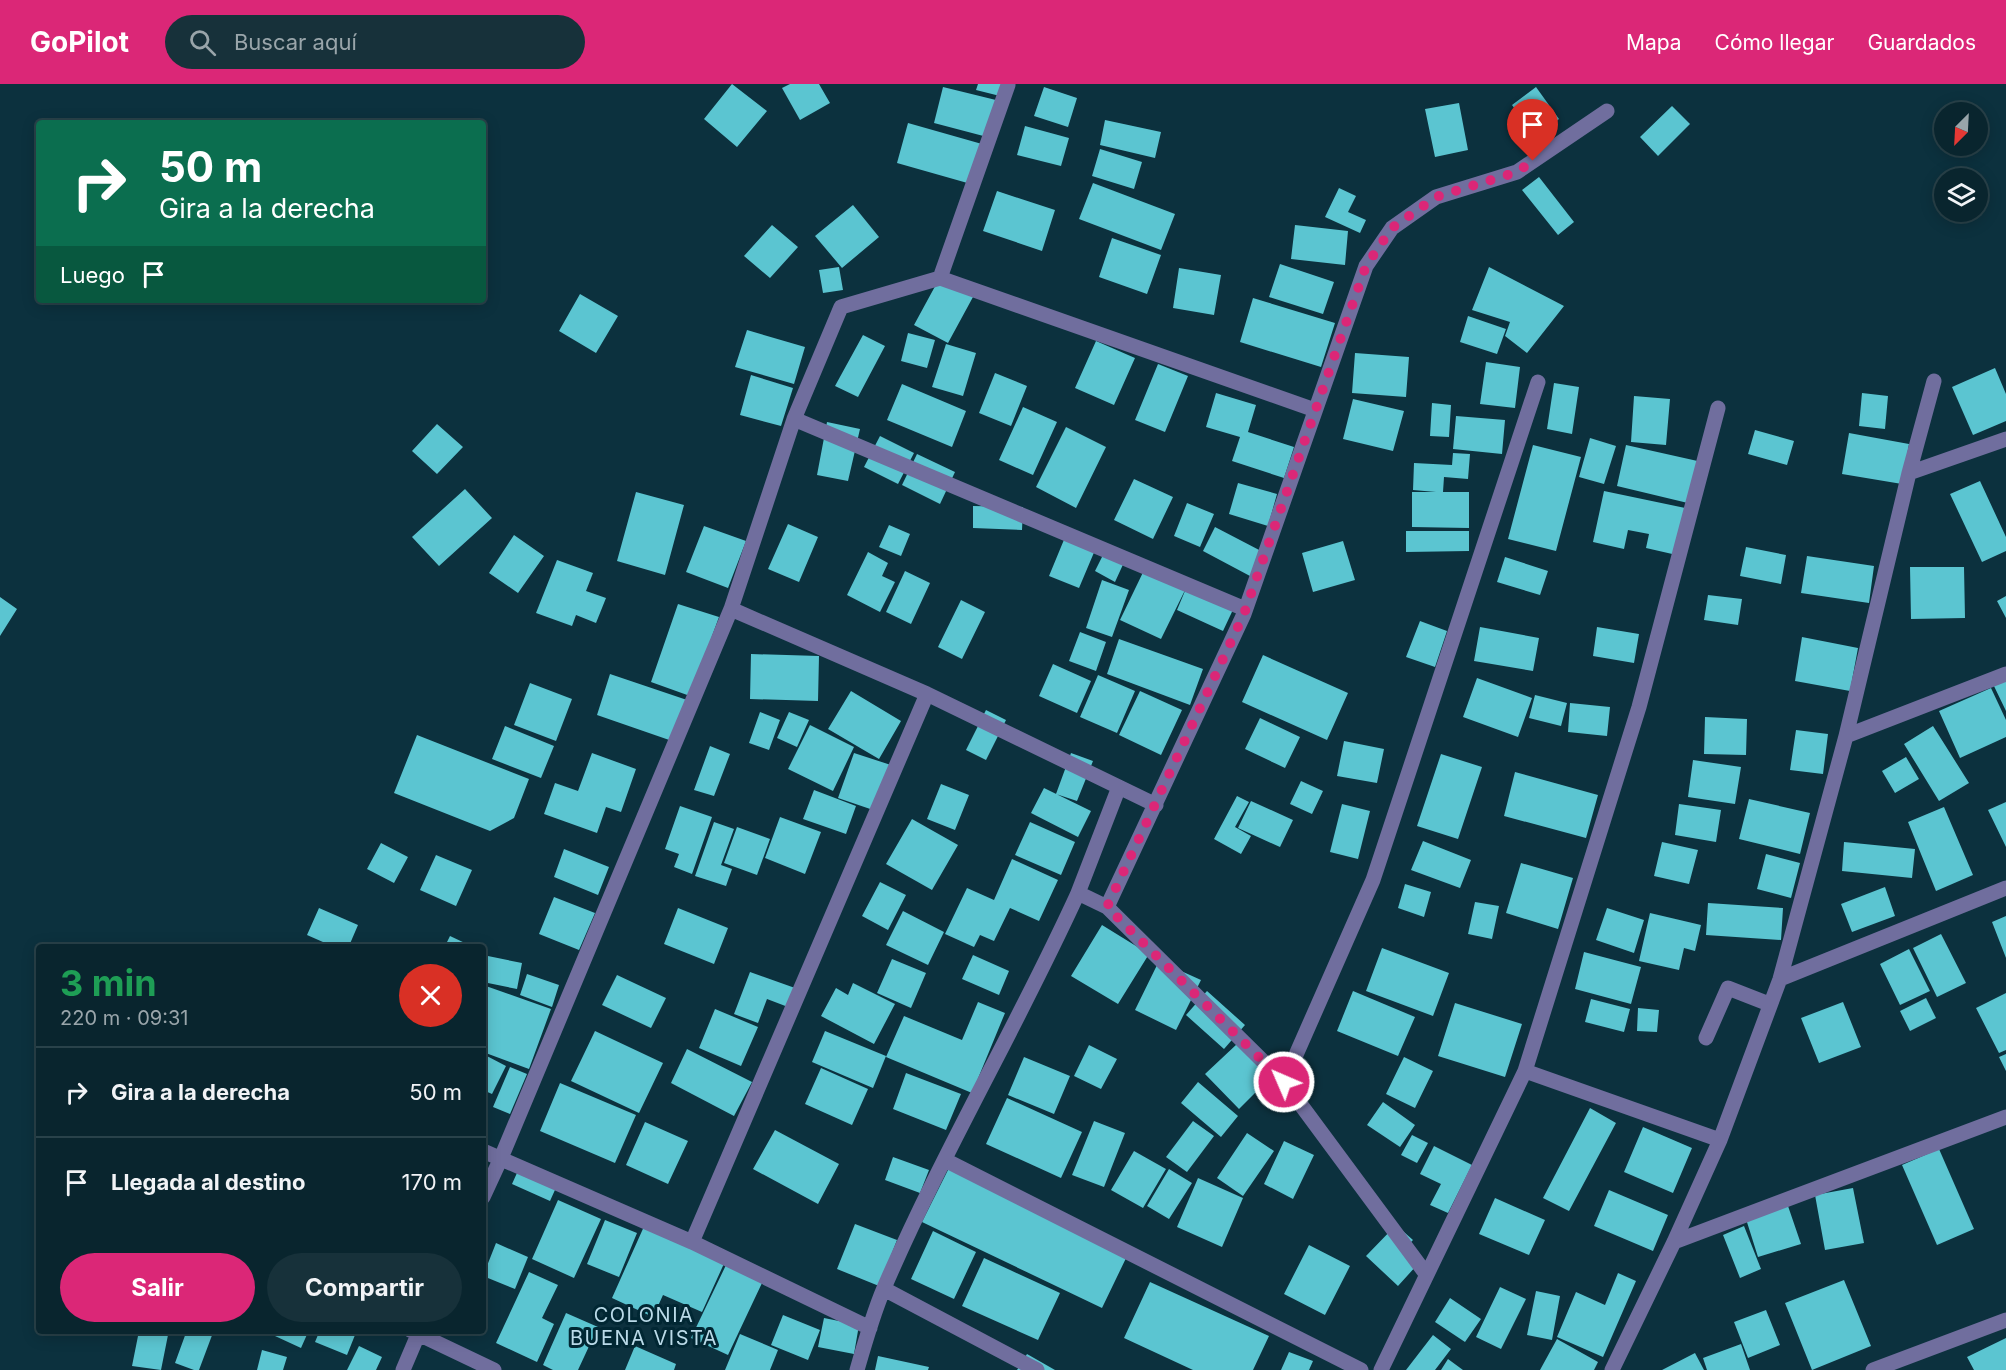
<!DOCTYPE html>
<html lang="es">
<head>
<meta charset="utf-8">
<style>
	body { margin:0; font-family:Inter,sans-serif; background:#17313a; color:#f1f3f6; height:100vh; display:flex; flex-direction:column; font-size:22px; white-space:nowrap }
	* { box-sizing:border-box; margin:0 }
	p { font-size:20px; color:#99a5aa }
	.icon { flex:none; width:33px; height:33px; fill:none; stroke:currentColor; stroke-width:2; stroke-linecap:round; stroke-linejoin:round }
	.map { position:relative; flex:1; overflow:hidden }
	.drawer { position:absolute; left:36px; top:860px; width:450px; height:390px; display:flex; flex-direction:column; background:#09252e; border-radius:6px; box-shadow:0 3px 15px #0003,0 0 0 2px #29424a }
	.drawer>* { flex:none }
	.banner { position:absolute; left:36px; top:36px; width:450px; height:183px; border-radius:6px; box-shadow:0 3px 15px #0003,0 0 0 2px #29424a; background:#0b6e4f; color:#fff; overflow:hidden }
	.needle { width:39px; rotate:204deg }
	.fabs { position:absolute; left:1934px; top:18px; display:grid; gap:12px }
	.fabs a { display:grid; place-items:center; width:54px; height:54px; border-radius:50%; background:#09252e; box-shadow:0 3px 15px #0003,0 0 0 2px #29424a; font-size:30px }
	.pin { position:absolute; display:grid; place-items:center; width:51px; height:51px; color:#fff; margin:-62px -26px; border-radius:50% 50% 50% 0; rotate:-45deg; box-shadow:0 0 6px #0007 }
	.pin .icon { rotate:45deg }
	.me { position:absolute; width:66px; margin:-33px; rotate:315deg; stroke-linejoin:round; filter:drop-shadow(0 0 4px #0008) }
	.turn { display:flex; align-items:center; gap:21px; height:126px; padding:0 24px; font-size:27px }
	.turn .icon { width:78px; height:78px; stroke-width:2.5 }
	.turn b { display:block; font-size:42px; line-height:51px }
	.then { display:flex; align-items:center; height:57px; padding:0 24px; background:#0003; gap:12px; font-size:22px }
	.round { display:grid; place-items:center; flex:none; width:63px; height:63px; border-radius:32px; background:#17313a }
	.overview { display:flex; align-items:center; justify-content:space-between; height:102px; padding:0 24px }
	h1 { font-size:36px; font-weight:700; line-height:45px; color:#1e9e55 }
	.action { display:flex; gap:12px; margin-top:auto; padding:12px 24px }
	.action a { flex:1; height:69px; border-radius:36px; background:#db2777; color:#fff; font-size:24px; font-weight:700; line-height:69px; text-align:center }
	.action a+a { background:#17313a; color:#f1f3f6 }
	ul { padding:0; list-style:none }
	li { display:flex; align-items:center; gap:18px; height:90px; padding:0 24px; border-top:2px solid #29424a }
	li div { flex:1 }
	li b { display:block; font-size:22px }
	li em { font-style:normal }
	header { display:flex; align-items:center; gap:36px; box-sizing:border-box; height:84px; padding:0 30px; background:#db2777; color:#fff }
	header strong { font-size:28px }
	nav { display:flex; gap:33px; margin-inline-start:auto; font-size:21px }
	.search { width:420px; height:54px; background:#17313a; display:flex; align-items:center; gap:15px; box-sizing:border-box; padding:0 21px; border-radius:33px; color:#99a5aa; font-size:22px }
	.map>svg:first-child { display:block }
</style>
</head>
<body>
<header>
<strong>GoPilot</strong>
<div class="search"><svg class="icon" aria-label="search" viewBox="0 0 24 24"><circle cx="10" cy="10" r="6"/><path d="M15 15l6 6"/></svg>Buscar aquí</div>
<nav><a>Mapa</a><a>Cómo llegar</a><a>Guardados</a></nav>
</header>
<div class="map">
<svg width="2006" height="1286" viewBox="0 0 2006 1286">
	<rect width="100%" height="100%" fill="#0c313e"/>
	<path fill="#5bc5d1" d="M732,0L767,27L737,63L704,35Z
		M790,0H819L830,19L800,36L782,4Z
		M978,0H1007L1004,13L976,6Z
		M943,3L1000,17L991,54L934,39Z
		M1044,3L1077,14L1068,43L1034,32Z
		M1536,3L1559,35L1535,53L1512,21Z
		M1459,19L1468,66L1435,73L1425,25Z
		M1672,22L1690,40L1658,72L1640,53Z
		M1105,36L1161,48L1155,74L1100,61Z
		M908,39L989,62L978,102L897,79Z
		M1025,42L1069,54L1061,82L1017,71Z
		M1100,65L1142,78L1134,105L1092,92Z
		M1539,93L1574,138L1558,151L1522,106Z
		M1093,99L1175,130L1161,166L1079,135Z
		M1339,104L1356,112L1348,128L1366,136L1360,149L1325,133Z
		M997,107L1055,126L1042,167L983,147Z
		M853,121L879,153L842,184L815,152Z
		M772,141L798,163L770,194L744,172Z
		M1295,141L1348,147L1345,181L1291,175Z
		M1112,154L1161,171L1147,210L1099,193Z
		M1280,180L1334,198L1323,230L1269,213Z
		M839,183L843,206L823,209L819,186Z
		M1489,183L1564,222L1527,269L1505,252L1510,238L1472,226Z
		M1179,184L1221,191L1214,231L1173,224Z
		M939,195L973,213L948,259L914,241Z
		M580,210L618,232L596,269L559,247Z
		M1253,214L1335,239L1321,283L1240,258Z
		M1468,232L1506,245L1497,270L1460,258Z
		M747,246L805,263L794,300L735,283Z
		M908,249L935,256L927,284L901,277Z
		M863,251L885,262L858,313L835,302Z
		M1096,257L1135,274L1114,321L1075,304Z
		M946,260L976,269L963,312L932,303Z
		M1355,269L1409,273L1406,313L1352,309Z
		M1486,278L1520,283L1515,324L1480,320Z
		M1158,280L1188,292L1165,348L1135,336Z
		M1995,284L2006,310V337L1973,351L1952,303Z
		M995,289L1027,302L1011,342L979,329Z
		M751,291L793,304L781,342L740,331Z
		M1554,299L1579,303L1572,350L1547,345Z
		M902,300L966,327L952,363L887,336Z
		M1216,309L1256,321L1248,348L1294,363L1284,394L1232,377L1240,353L1206,343Z
		M1862,309L1888,312L1885,345L1859,342Z
		M1634,312L1670,315L1666,361L1631,358Z
		M1353,315L1404,327L1393,367L1343,355Z
		M1432,319L1451,321L1449,353L1430,352Z
		M1023,323L1057,338L1033,391L999,376Z
		M1456,332L1505,336L1502,370L1453,365Z
		M827,338L860,345L848,397L817,391Z
		M437,340L463,363L437,390L412,367Z
		M1066,343L1106,363L1076,424L1036,403Z
		M1755,346L1794,357L1787,381L1748,370Z
		M1849,349L1909,360L1902,400L1842,390Z
		M880,352L914,369L898,400L864,383Z
		M1590,354L1616,362L1604,400L1579,393Z
		M1533,361L1581,373L1556,467L1508,455Z
		M1626,361L1702,378L1692,420L1617,402Z
		M1453,369L1470,370L1468,395L1444,393L1443,408H1469V444L1412,443V408H1436L1413,406L1414,379L1452,381Z
		M917,370L955,388L940,420L902,401Z
		M1134,395L1173,413L1153,455L1114,436Z
		M1980,397L2006,453V467L1982,478L1950,410Z
		M1238,399L1277,410L1268,442L1229,430Z
		M465,405L492,434L439,482L412,453Z
		M1604,407L1690,425L1681,472L1646,464L1649,450L1628,446L1624,465L1593,458Z
		M636,408L684,421L665,491L617,477Z
		M1187,419L1214,430L1200,463L1174,452Z
		M973,422L1023,423L1022,446L973,444Z
		M788,440L818,453L799,498L768,485Z
		M889,441L910,450L901,472L879,463Z
		M704,442L746,457L728,504L686,488Z
		M1215,443L1263,468L1250,492L1203,467Z
		M1068,446L1098,459L1079,504L1049,492Z
		M1406,447H1469V467L1406,468Z
		M514,451L544,472L518,509L489,489Z
		M1343,457L1355,496L1313,508L1302,469Z
		M1746,463L1786,471L1781,500L1740,492Z
		M1106,465L1126,474L1115,498L1095,487Z
		M868,468L888,479L882,492L895,498L880,528L847,511Z
		M1807,472L1874,482L1869,519L1801,509Z
		M1505,473L1548,487L1540,511L1497,498Z
		M557,476L593,489L586,507L606,514L596,539L576,531L572,542L536,529Z
		M1148,478L1189,498L1161,555L1120,536Z
		M1910,483H1964L1965,534L1911,535Z
		M905,487L930,499L911,540L886,528Z
		M1190,495L1238,515L1223,547L1177,526Z
		M1102,496L1129,506L1112,553L1086,544Z
		M1708,511L1742,515L1738,541L1704,536Z
		M2006,512V534L1997,517Z
		M0,513L17,525L0,552Z
		M961,516L985,528L962,575L938,563Z
		M678,520L719,533L690,612L651,598Z
		M1420,537L1447,547L1435,583L1406,573Z
		M1480,543L1539,554L1533,587L1474,577Z
		M1597,543L1639,550L1634,579L1593,572Z
		M1080,548L1106,558L1096,587L1069,577Z
		M1802,553L1858,564L1850,607L1795,597Z
		M1119,555L1203,585L1190,621L1107,590Z
		M751,570L819,572L818,617L750,615Z
		M1263,571L1348,609L1327,656L1242,618Z
		M1053,580L1091,597L1077,629L1039,612Z
		M610,590L690,617L675,658L597,631Z
		M1098,591L1135,607L1117,649L1080,633Z
		M1477,594L1532,614L1518,653L1463,633Z
		M2006,594V627L1993,600Z
		M530,599L572,615L556,657L514,641Z
		M1991,604L2006,636V653L1960,674L1939,627Z
		M851,607L901,637L879,675L828,645Z
		M1140,607L1182,626L1161,671L1119,651Z
		M1535,611L1567,619L1561,642L1529,634Z
		M1570,619L1610,623L1607,652L1568,648Z
		M986,626L1006,636L986,676L966,666Z
		M760,628L780,636L769,666L749,659Z
		M789,628L809,636L797,663L777,654Z
		M1705,633L1747,635L1746,671L1704,670Z
		M1260,634L1300,653L1285,684L1245,665Z
		M810,641L854,663L833,707L788,685Z
		M505,642L554,662L541,694L492,675Z
		M1933,642L1969,699L1939,717L1904,660Z
		M1796,646L1828,650L1823,690L1790,686Z
		M417,651L529,695L514,734L490,747L394,709Z
		M1344,657L1384,665L1377,699L1337,692Z
		M710,662L730,670L714,712L694,706Z
		M592,669L636,685L621,728L606,723L597,749L544,730L555,699L578,707Z
		M854,669L894,682L879,728L838,714Z
		M1071,669L1093,677L1077,717L1056,710Z
		M1441,670L1482,683L1458,755L1417,742Z
		M1906,673L1919,695L1895,709L1882,687Z
		M1693,676L1741,683L1735,720L1688,713Z
		M1515,688L1598,711L1586,754L1504,732Z
		M1301,697L1323,707L1312,730L1290,720Z
		M941,700L969,711L955,746L927,735Z
		M1044,704L1091,727L1078,753L1031,729Z
		M814,706L856,722L846,750L803,735Z
		M1237,712L1249,718L1235,743L1251,752L1241,770L1214,755Z
		M1749,715L1810,729L1800,770L1739,755Z
		M1251,717L1293,736L1280,763L1238,744Z
		M2006,718V763L1988,726Z
		M1342,720L1370,727L1358,775L1330,768Z
		M1679,720L1721,726L1716,758L1675,751Z
		M680,722L712,733L692,790L674,783L679,770L665,765Z
		M1944,723L1973,791L1936,807L1908,738Z
		M780,733L821,748L805,790L765,774Z
		M912,735L958,761L932,806L886,780Z
		M714,738L734,745L721,781L732,785L726,802L695,792Z
		M1030,738L1075,758L1061,791L1015,771Z
		M737,743L770,755L757,791L724,779Z
		M1423,757L1471,776L1460,804L1411,786Z
		M1662,758L1698,766L1689,800L1654,792Z
		M1844,758L1915,765L1912,794L1842,787Z
		M381,759L408,773L394,799L367,785Z
		M564,765L609,783L598,811L554,793Z
		M1766,770L1800,779L1791,814L1757,805Z
		M436,771L472,786L456,822L420,806Z
		M1012,775L1058,796L1039,837L1010,824L994,857L980,851L974,863L945,850L967,804L994,816Z
		M1521,779L1573,794L1558,845L1506,829Z
		M880,798L906,811L888,846L862,832Z
		M1405,800L1431,808L1424,833L1398,824Z
		M1885,803L1895,832L1852,848L1841,820Z
		M554,813L595,829L579,866L539,850Z
		M1475,818L1499,822L1492,855L1468,850Z
		M1708,819L1783,824L1781,856L1706,851Z
		M319,824L358,841L349,862H332L307,851Z
		M678,824L728,844L714,880L664,860Z
		M1607,824L1644,836L1634,869L1596,856Z
		M903,827L944,848L928,881L886,861Z
		M1650,829L1701,841L1695,867L1684,864L1679,886L1639,877Z
		M2006,832V874L1992,838Z
		M1102,841L1149,870L1118,920L1071,892Z
		M1941,850L1966,899L1937,913L1913,864Z
		M450,852L467,860L466,862H445Z
		M1382,864L1449,889L1433,932L1366,907Z
		M1909,865L1930,907L1900,921L1880,880Z
		M1584,868L1641,883L1631,920L1575,905Z
		M483,871L522,879L517,905L483,898Z
		M973,871L1009,887L999,911L962,895Z
		M892,875L926,889L911,924L877,909Z
		M1159,877L1201,896L1176,946L1135,926Z
		M750,888L795,904L788,923L767,915L758,939L734,930Z
		M527,890L559,901L552,923L520,911Z
		M617,891L666,914L651,944L602,921Z
		M853,899L895,920L874,960L821,932L836,904L848,911Z
		M483,901L551,925L529,985L483,968Z
		M1207,907L1245,941L1224,965L1186,931Z
		M1353,907L1415,933L1398,972L1337,947Z
		M2006,909V966L1999,969L1976,924Z
		M1926,914L1936,934L1910,947L1900,927Z
		M1591,915L1630,925L1624,948L1585,938Z
		M978,918L1005,929L972,1009L886,973L904,932L962,956Z
		M1843,918L1861,963L1819,979L1801,934Z
		M1455,919L1522,940L1505,993L1438,972Z
		M1638,924L1659,926L1657,948L1637,947Z
		M715,925L758,943L741,982L699,964Z
		M595,947L663,979L639,1029L571,997Z
		M825,947L886,972L873,1004L812,978Z
		M1237,960L1270,994L1239,1025L1205,990Z
		M1089,961L1117,975L1101,1005L1074,992Z
		M687,965L752,998L734,1032L671,999Z
		M483,970L506,982L492,1010L483,1006Z
		M2006,970V987L1999,973Z
		M1024,973L1070,992L1054,1030L1008,1011Z
		M1404,973L1433,987L1415,1024L1386,1010Z
		M510,983L527,990L510,1030L493,1023Z
		M821,984L868,1005L852,1041L805,1020Z
		M906,989L961,1010L946,1046L893,1025Z
		M1198,998L1238,1032L1221,1053L1181,1019Z
		M560,999L636,1031L615,1079L540,1047Z
		M1007,1014L1082,1048L1061,1094L986,1060Z
		M1383,1018L1415,1041L1400,1063L1367,1041Z
		M1590,1024L1616,1039L1569,1127L1543,1114Z
		M1094,1037L1125,1049L1104,1103L1072,1091Z
		M1193,1037L1214,1052L1187,1088L1166,1073Z
		M645,1038L688,1057L668,1100L626,1081Z
		M1643,1043L1692,1064L1673,1109L1624,1088Z
		M775,1046L839,1080L818,1120L753,1085Z
		M1247,1049L1274,1067L1243,1112L1217,1094Z
		M1412,1051L1428,1059L1417,1079L1401,1071Z
		M1284,1057L1314,1071L1293,1115L1264,1100Z
		M1434,1062L1472,1081L1448,1129L1430,1121L1441,1100L1420,1090Z
		M1939,1065L1974,1145L1937,1161L1902,1081Z
		M1134,1067L1166,1085L1143,1124L1111,1106Z
		M893,1073L929,1086L920,1109L885,1096Z
		M521,1080L559,1097L550,1117L512,1100Z
		M949,1084L1128,1170L1102,1224L922,1138Z
		M1169,1085L1192,1099L1169,1135L1147,1122Z
		M1198,1094L1243,1114L1222,1163L1177,1143Z
		M1853,1104L1864,1159L1825,1166L1815,1111Z
		M1609,1106L1668,1131L1653,1167L1594,1142Z
		M1495,1114L1545,1136L1529,1171L1479,1150Z
		M558,1116L601,1135L574,1194L532,1175Z
		M1788,1122L1801,1160L1758,1173L1746,1135Z
		M605,1136L637,1149L619,1193L587,1180Z
		M646,1138L727,1173L702,1228L663,1211L653,1233L612,1214Z
		M855,1140L897,1156L879,1202L837,1185Z
		M1396,1141L1413,1156L1402,1167L1417,1181L1398,1202L1366,1172Z
		M1744,1142L1761,1185L1740,1194L1723,1151Z
		M933,1147L976,1168L954,1215L911,1195Z
		M496,1159L528,1173L515,1205L483,1192Z
		M1309,1161L1350,1182L1325,1231L1284,1210Z
		M984,1174L1060,1209L1038,1256L962,1222Z
		M726,1181L762,1199L728,1271L691,1254Z
		M529,1188L558,1201L542,1234L554,1240L537,1278L496,1259Z
		M1618,1189L1636,1197L1603,1273L1557,1253L1576,1208L1605,1221Z
		M1844,1196L1871,1262L1812,1286L1785,1219Z
		M1150,1198L1269,1252L1253,1286H1193L1124,1254Z
		M1500,1203L1526,1215L1501,1265L1476,1253Z
		M1536,1207L1560,1212L1552,1256L1527,1251Z
		M1450,1214L1481,1235L1465,1258L1435,1238Z
		M1766,1226L1780,1261L1748,1274L1734,1238Z
		M566,1229L598,1243L578,1286H553L543,1281Z
		M783,1231L820,1246L808,1276L771,1261Z
		M824,1234L859,1241L854,1270L818,1263Z
		M130,1246H169L161,1286L132,1282L138,1252L129,1250Z
		M187,1246H214L199,1286H194L175,1279Z
		M262,1246H309L301,1264Z
		M320,1246H357L347,1271L315,1258Z
		M740,1250L778,1266L770,1286H725Z
		M1433,1251L1451,1265L1435,1286H1406Z
		M2006,1254V1286H1974L1967,1273Z
		M1557,1255L1598,1278L1594,1286H1540Z
		M1741,1260L1750,1286H1707L1703,1274Z
		M359,1262L382,1273L376,1286H347Z
		M635,1262L676,1280L674,1286H625Z
		M262,1266L287,1273L283,1286H257Z
		M1289,1268L1313,1277L1309,1286H1281Z
		M1695,1269L1704,1286H1662Z
		M1027,1270L1055,1286H1017Z
		M878,1272L929,1283L928,1286H875Z
		M1448,1275L1463,1286H1441Z"/>
	<g fill="none" stroke-linecap="round" stroke-linejoin="round">
		<path stroke="#706e9e" stroke-width="15" d="M940,194L1008,1
			M794,335L1245,525
			M1909,389L2006,355
			M731,525L927,610L1156,721
			M1846,652L2006,590
			M1078,809L1119,703
			M1107,823L1244,530L1366,182L1392,144L1436,113L1517,88L1607,27
			M1780,895L2006,804
			M1706,954L1728,904L1769,920
			M1525,987L1720,1056
			M483,1067L692,1158L870,1244
			M945,1076L1361,1286
			M483,1113L501,1074L731,525L794,335L841,223L940,194L1315,326
			M692,1158L927,610
			M1674,1158L2006,1033
			M1426,1190L1284,998L1373,796L1538,298
			M884,1205L1037,1286
			M410,1246L494,1286
			M403,1286L420,1246
			M857,1286C865,1258 873,1230 884,1204C942,1069 1017,943 1078,809L1107,823L1284,998
			M1381,1286L1525,987L1639,623L1718,324
			M1612,1286L1674,1158L1720,1056L1780,895L1846,652L1909,389L1934,297
			M1873,1286L2006,1236"/>
	</g>
	<g fill="none" stroke-linecap="round" stroke-linejoin="round">
		<path stroke="#db2777" stroke-width="10" stroke-dasharray="0 18" d="M1284,998L1107,823L1244,530L1366,182L1392,144L1436,113L1517,88L1533,77"/>
	</g>
	<g text-anchor="middle" dominant-baseline="central" stroke-width="6" stroke-linejoin="round" paint-order="stroke">
		<g font-size="20" letter-spacing="1.5" fill="#badae8" stroke="#012733">
			<text x="644" y="1231">COLONIA<tspan x="644" dy="23">BUENA VISTA</tspan></text>
		</g>
	</g>
</svg>
<div class="fabs">
<a><svg class="needle" viewBox="-14 -14 28 28"><path d="M0-13l5 13h-10z" fill="#e53935"/><path d="M0 13l5-13h-10z" fill="#99a5aa"/></svg></a>
<a><svg class="icon" aria-label="layers" viewBox="0 0 24 24"><path d="M12 4l9 5-9 5-9-5zM3 14l9 5 9-5"/></svg></a>
</div>
<div class="pin" style="left:1533px;top:77px;background:#d93025"><svg class="icon" aria-label="arrive" viewBox="0 0 24 24"><path d="M6 21V4h12l-3 4 3 4H6"/></svg></div>
<svg class="me" style="left:1284px;top:998px" viewBox="-20 -20 40 40"><circle r="17" fill="#db2777" stroke="#fff" stroke-width="3"/><path d="M0-11L8 9 0 5-8 9z" fill="#fff"/></svg>
<div class="banner">
<div class="turn"><svg class="icon" aria-label="right" viewBox="0 0 24 24"><path d="M7 20v-9h11M14 6l5 5-5 5"/></svg><div><b>50 m</b>Gira a la derecha</div></div>
<div class="then">Luego<svg class="icon" aria-label="arrive" viewBox="0 0 24 24"><path d="M6 21V4h12l-3 4 3 4H6"/></svg></div>
</div>
<section class="drawer">
<div class="overview"><div><h1>3 min</h1><p>220 m · 09:31</p></div><a class="round" style="background:#d93025;color:#fff"><svg class="icon" aria-label="close" viewBox="0 0 24 24"><path d="M6 6l12 12M18 6L6 18"/></svg></a></div>
<ul>
<li><svg class="icon" aria-label="right" viewBox="0 0 24 24"><path d="M7 20v-9h11M14 6l5 5-5 5"/></svg><div><b>Gira a la derecha</b></div><em>50 m</em></li>
<li><svg class="icon" aria-label="arrive" viewBox="0 0 24 24"><path d="M6 21V4h12l-3 4 3 4H6"/></svg><div><b>Llegada al destino</b></div><em>170 m</em></li>
</ul>
<div class="action"><a>Salir</a><a>Compartir</a></div>
</section>
</div>
</body>
</html>
